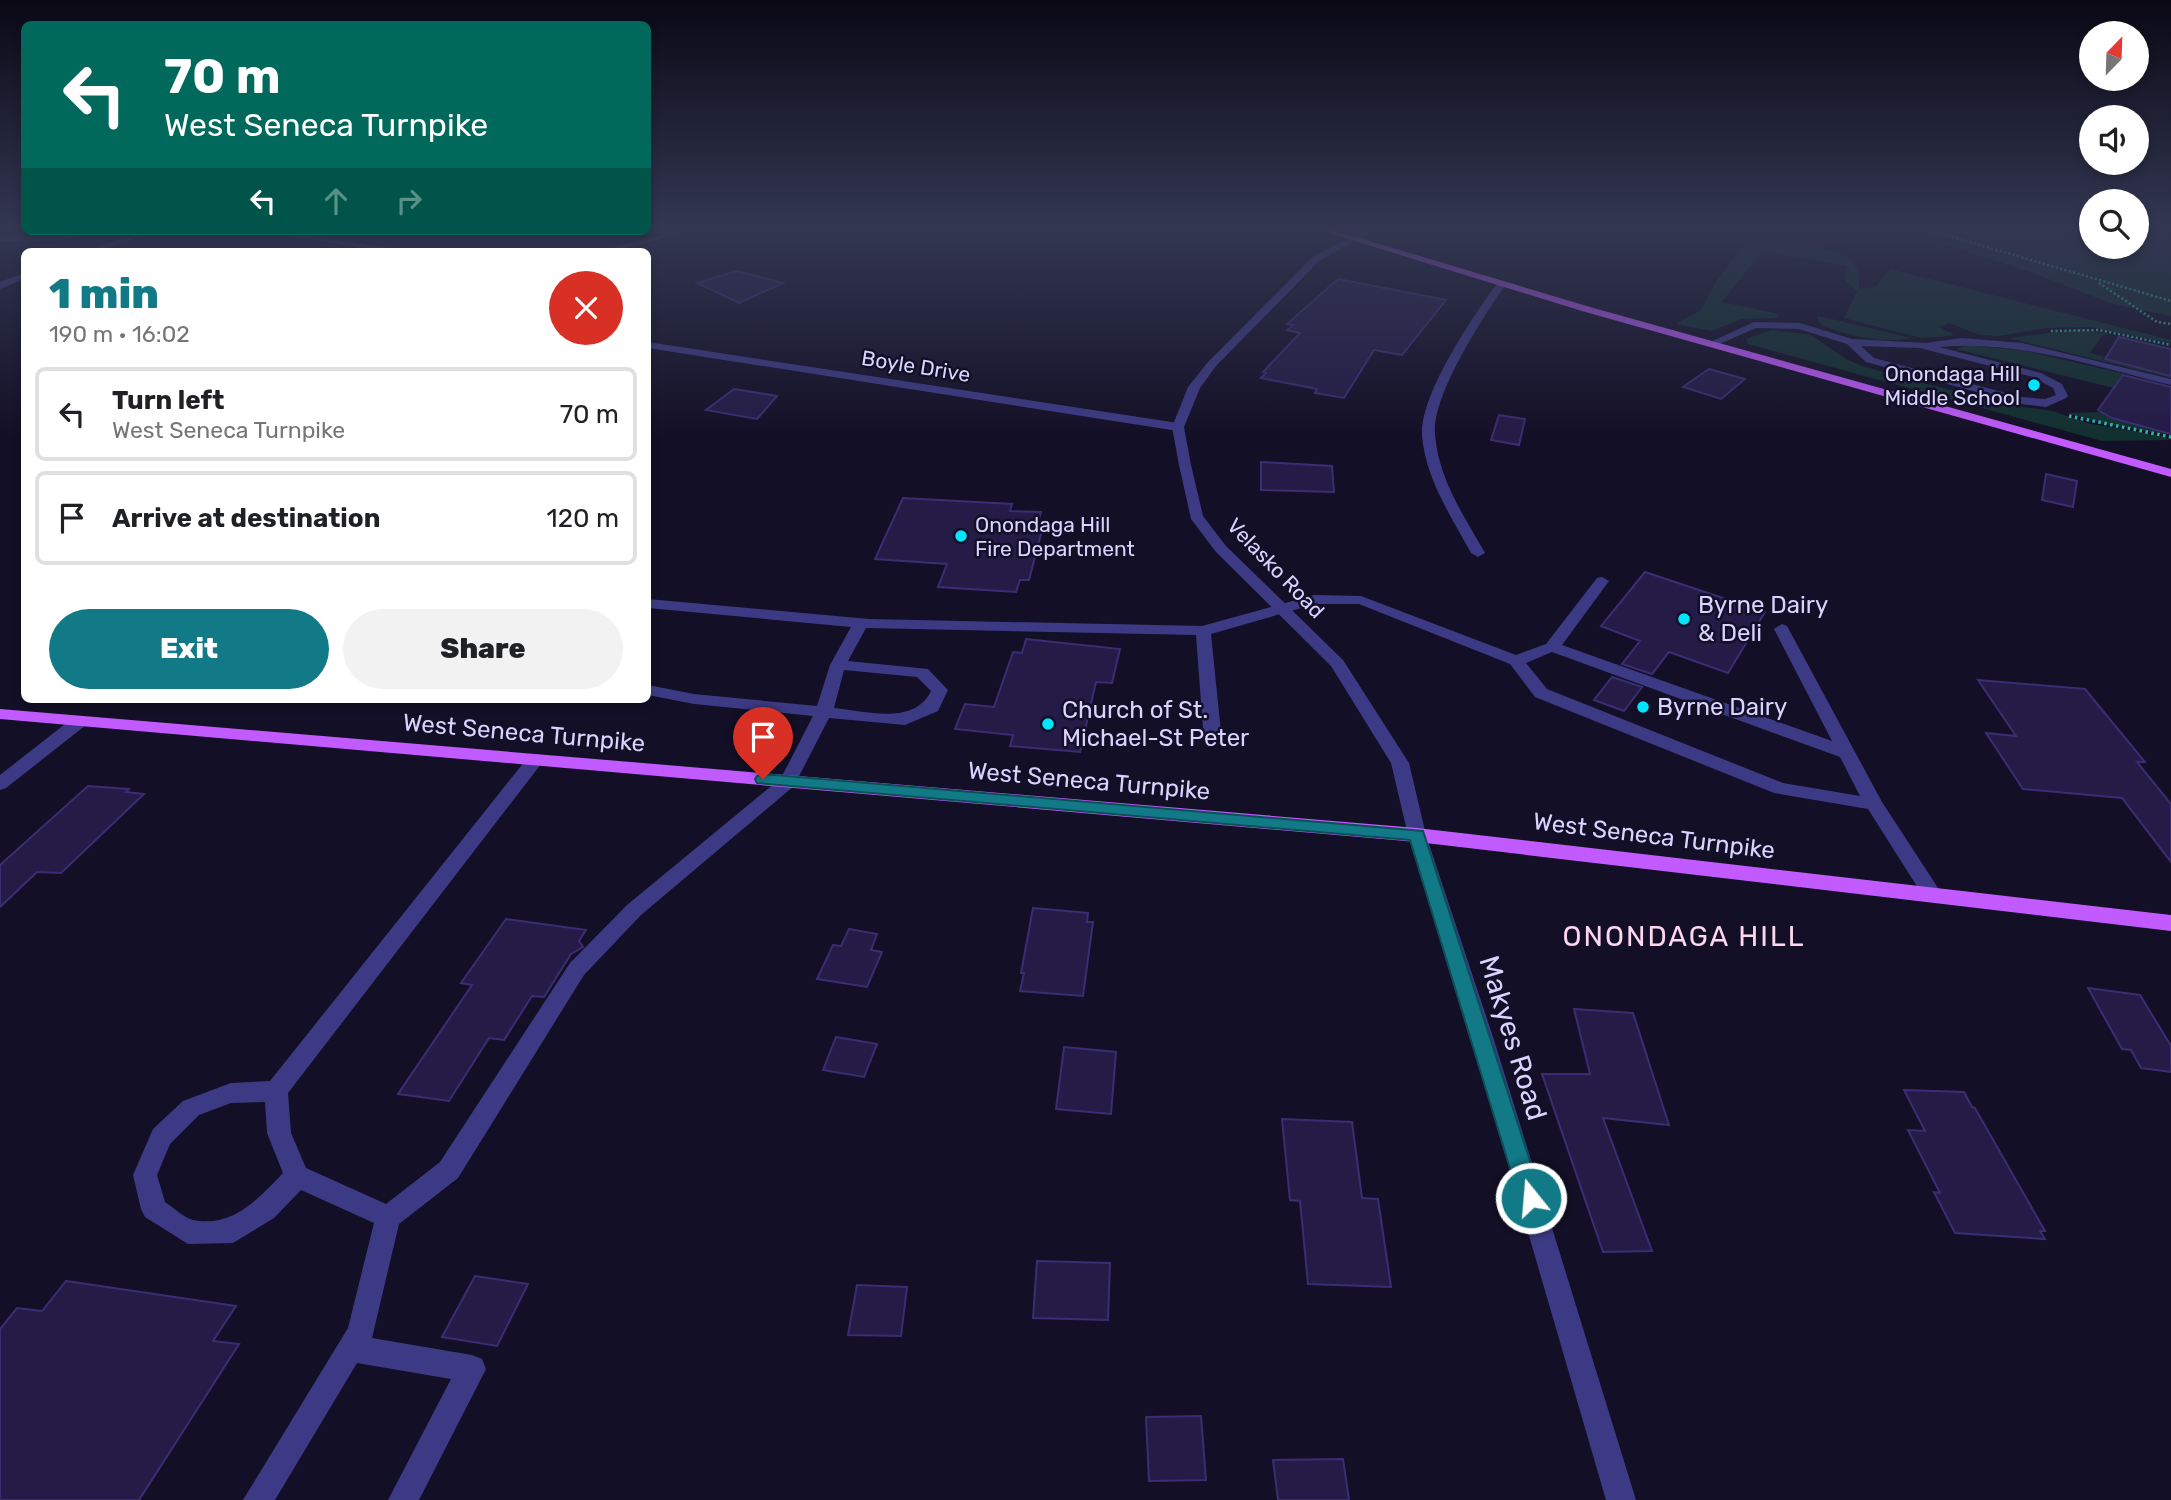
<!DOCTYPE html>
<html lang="en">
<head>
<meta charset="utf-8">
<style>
	body { margin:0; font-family:Rubik,sans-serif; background:#f2f2f2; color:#202124; height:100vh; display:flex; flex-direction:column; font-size:26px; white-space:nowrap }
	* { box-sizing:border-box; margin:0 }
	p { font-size:23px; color:#757577 }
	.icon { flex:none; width:38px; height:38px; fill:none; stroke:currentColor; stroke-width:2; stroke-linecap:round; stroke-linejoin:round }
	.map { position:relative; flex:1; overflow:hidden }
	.panel { position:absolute; left:21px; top:248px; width:630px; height:455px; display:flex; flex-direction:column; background:#fff; border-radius:10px; box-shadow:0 4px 10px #0003 }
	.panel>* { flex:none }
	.banner { position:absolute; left:21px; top:21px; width:630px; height:214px; border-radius:10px; box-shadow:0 4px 10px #0003; background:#00695c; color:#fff; overflow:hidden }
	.needle { width:46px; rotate:23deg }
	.fabs { position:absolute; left:2079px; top:21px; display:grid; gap:14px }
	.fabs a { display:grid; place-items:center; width:70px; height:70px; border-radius:50%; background:#fff; box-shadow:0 4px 10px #0003; font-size:35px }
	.pin { position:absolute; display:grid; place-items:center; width:60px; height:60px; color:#fff; margin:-72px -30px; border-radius:50% 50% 50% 0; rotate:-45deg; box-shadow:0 0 7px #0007 }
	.pin .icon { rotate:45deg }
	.me { position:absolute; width:77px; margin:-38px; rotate:343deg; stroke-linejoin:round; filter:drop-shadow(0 0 5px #0008) }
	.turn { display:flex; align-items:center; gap:24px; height:147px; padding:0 28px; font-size:32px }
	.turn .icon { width:91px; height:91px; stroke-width:2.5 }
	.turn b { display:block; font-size:49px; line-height:60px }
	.lanes { display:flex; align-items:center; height:66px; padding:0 28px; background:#0003; justify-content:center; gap:35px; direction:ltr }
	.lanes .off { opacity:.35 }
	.round { display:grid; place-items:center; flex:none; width:74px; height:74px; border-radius:37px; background:#f2f2f2 }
	.summary { display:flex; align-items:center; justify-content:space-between; height:119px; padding:0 28px }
	h1 { font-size:42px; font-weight:800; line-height:52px; color:#127987 }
	.action { display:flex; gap:14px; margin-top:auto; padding:14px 28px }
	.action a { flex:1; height:80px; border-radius:42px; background:#127987; color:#fff; font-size:28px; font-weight:800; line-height:80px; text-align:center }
	.action a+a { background:#f2f2f2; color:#202124 }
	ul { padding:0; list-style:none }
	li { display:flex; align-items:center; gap:21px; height:94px; margin:0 14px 10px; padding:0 14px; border:4px solid #e0e0e0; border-radius:10px }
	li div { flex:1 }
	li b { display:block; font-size:26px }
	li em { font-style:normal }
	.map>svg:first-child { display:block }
</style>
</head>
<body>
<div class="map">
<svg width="2171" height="1500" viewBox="0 0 2171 1500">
	<rect width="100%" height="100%" fill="#130f26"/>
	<path fill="#12302f" d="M1894,228H2091V247H2137V228H2171V316L2113,304L2028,271Z
		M1760,238C1781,240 1832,246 1849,259C1859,266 1859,278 1859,289L1875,287L1890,269L2171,340V343L2090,327L2046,328L1998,336L1980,335L1949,323L1939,327L1953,334L1952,336L1921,338L1844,318L1857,291L1844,279L1847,266L1762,251L1722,302L1775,313L1779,316L1778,318L1742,319L1711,331L1676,324L1701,310L1717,280L1748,240Z
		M1819,316L1911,338C1883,344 1845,336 1820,324L1817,317Z
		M2081,329L2110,335H2103L2090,353L2104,357L2102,359L2171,375V378L2009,338Z
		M1772,330L1811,335L1846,359L1862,366L2002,404L2053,411L2087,423L2161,436L2171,440L2102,441L1748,344L1746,339Z
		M1968,345L2026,351L2125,374L2114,388L1956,349Z
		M2103,412L2112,418L2171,435L2104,424L2067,413Z"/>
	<path fill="#241b47" stroke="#3b2d73" stroke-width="2" d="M737,271L783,283L739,303L697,283Z
		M1338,279L1446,300L1402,355L1374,350L1344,398L1315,393L1317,389L1261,378L1266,373L1263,372L1300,333L1287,330L1293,325L1287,324Z
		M2119,337L2171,349V376L2105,359Z
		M1709,369L1745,379L1721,399L1683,387Z
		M2123,375L2171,387V434L2112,418L2098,410Z
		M734,389L777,396L757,419L706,410Z
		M1499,415L1525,419L1519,445L1491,440Z
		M1261,462L1332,466L1334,492L1261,490Z
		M2046,474L2077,481L2073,507L2042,500Z
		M903,498L1012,504L1010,511L1041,512L1036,529L1042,530L1029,580H1020L1016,592L938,587L947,564L875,559Z
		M1645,572L1765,612L1728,673L1669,652L1652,674L1622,664L1640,641L1601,626Z
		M1026,639L1120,649L1112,683L1096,682L1080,752L1010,746L1013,735L955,729L965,704L994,707L1013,652L1022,653Z
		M1612,677L1642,687L1624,711L1594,700Z
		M1978,680L2085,689L2145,762H2137L2171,804V862L2122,798L2023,789L1986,733L2016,736Z
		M88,786L129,789L126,792L144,794L61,873L37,872L0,907V865Z
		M1033,908L1088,913L1087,922H1093L1083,996L1020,991L1024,973H1021Z
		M506,919L586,930L579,941L583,947L571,954L544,997L532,996L504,1040L489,1038L449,1101L398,1094L472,985L461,983Z
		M849,929L877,934L871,950L882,952L867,987L817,979L833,945L841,946Z
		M2088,988L2140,995L2171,1046V1072L2141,1068L2131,1050L2122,1049Z
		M1574,1009L1633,1013L1669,1125L1603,1118L1652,1251L1603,1252L1542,1074H1590Z
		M836,1037L877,1044L864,1077L823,1070Z
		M1064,1047L1116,1052L1111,1114L1056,1109Z
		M1904,1090L1964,1092L1972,1107L1975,1108L2045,1231H2040L2045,1239L1955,1233L1934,1192L1940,1193L1908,1130L1925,1131Z
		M1282,1119L1352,1122L1362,1198L1378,1199L1391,1287L1308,1284L1300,1201L1290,1200Z
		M1037,1261L1110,1263L1108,1320L1033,1318Z
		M475,1276L528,1284L497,1346L442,1337Z
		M66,1281L236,1306L213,1341L239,1344L139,1500H0V1329L17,1308L42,1311Z
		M857,1285L907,1287L901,1336L848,1335Z
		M1201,1416L1206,1480L1149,1481L1146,1417Z
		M1343,1459L1349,1500H1278L1273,1460Z"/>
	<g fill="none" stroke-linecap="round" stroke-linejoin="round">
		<path stroke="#2fb8b0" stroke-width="2.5" stroke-dasharray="2 2.5" stroke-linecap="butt" d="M1922,228L2171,301
			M2099,283L2157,322L2171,324
			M2051,331L2099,330L2171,345"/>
		<path stroke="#2fb8b0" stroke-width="3.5" stroke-dasharray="2.5 3.5" stroke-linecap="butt" d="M2069,416L2171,437"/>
		<path fill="#3d3a85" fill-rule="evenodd" d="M77,231H92L59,241H0V235H59Z
			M1754,322L1800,323L1852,339L1926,343L1962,338L2022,343L2171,379V385C2094,366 2019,340 1939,347L2041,373L2062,384L2068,396L2066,398L2046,407L2021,404L1866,362L1847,344L1799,329L1756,328L1715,346L1706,344ZM1861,346L1920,348L2033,377L2053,388L2056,395L2045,399L2021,397L1874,358Z
			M1602,577L1609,581L1562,645L1832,741L1774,629L1782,624L1787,626L1882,802L1942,894L1939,899L1932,901L1925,899L1868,809L1774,793L1535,697L1510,664L1359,604H1315L1211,634L1222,742L1213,748L1204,742L1196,635L866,628L848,661L928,669L948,690L938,711L905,725L829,718L794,786L641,915L584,975L458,1178L399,1224L372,1338L472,1355L482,1359L486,1369L419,1500H388L451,1379L357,1363L275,1500H243L348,1328L374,1223L301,1190L274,1218L233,1243L188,1244L145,1217L141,1209L133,1175L153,1129L183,1101L231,1083L270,1081L529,756H541L544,760L541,764L288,1093L291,1133L306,1168L386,1204L440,1162L570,963L627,905L781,778L813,716L694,704L648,695V685L694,694L817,706L830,665L851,627L648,608V599L869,619L1202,626L1314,595L1361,596L1516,655L1546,644L1597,578ZM1552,652L1840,757L1860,796L1783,783L1547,689L1526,663ZM844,670L917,677L931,691C914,726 866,711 834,708ZM265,1102L267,1133L283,1173C258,1199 233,1228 193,1220C184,1218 173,1207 165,1202L157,1175L170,1144L199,1115L231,1103Z"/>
		<path fill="#3d3a85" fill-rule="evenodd" d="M686,228H700L613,252H597Z
			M141,231H154L99,252H85Z
			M256,231H279L415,252H390Z
			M24,273V279L0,289V282Z
			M1498,282L1506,284C1483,317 1432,395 1435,434C1438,478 1464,516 1485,553L1478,557L1471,553C1451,516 1425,478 1422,435C1420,394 1474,315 1498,282Z
			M648,342L1178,423L1184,427L1178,431L648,348Z
			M80,716L89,721L86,725L6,788L0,790V775L74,717Z"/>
		<path fill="#3d3a85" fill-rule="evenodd" d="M1368,228H1379L1319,261L1216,366L1200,388L1184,427L1191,465L1203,516L1226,546L1343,660L1409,763L1426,835L1494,1040L1636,1500H1606L1472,1040L1408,835L1391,763L1331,666L1216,552L1191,519L1179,465L1172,427L1188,387L1208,362L1313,257Z"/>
		<path fill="#c25bff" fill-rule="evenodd" d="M1313,228H1326L1590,307L2171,469V477L1582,311Z
			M0,709L1417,828L2171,915V931L1417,842L0,719Z"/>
	</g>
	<linearGradient id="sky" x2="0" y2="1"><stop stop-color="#0a0815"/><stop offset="0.52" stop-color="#333752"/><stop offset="1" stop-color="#333752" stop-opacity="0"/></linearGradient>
	<rect width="2171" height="438" fill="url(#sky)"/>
	<path fill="#127987" stroke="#0c4f58" stroke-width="2" d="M763,774L1423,831L1542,1198L1539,1206L1531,1209L1523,1206L1519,1198L1410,840L757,783L755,779L757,776Z"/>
	<g fill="#00e5ff" stroke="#130f26" stroke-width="2.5">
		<circle cx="2034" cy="385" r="7"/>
		<circle cx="961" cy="536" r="7"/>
		<circle cx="1684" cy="619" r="7"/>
		<circle cx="1643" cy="707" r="7"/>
		<circle cx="1048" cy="724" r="7"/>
	</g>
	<g text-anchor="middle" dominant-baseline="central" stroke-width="5" stroke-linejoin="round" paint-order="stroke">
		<g font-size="21" fill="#d9d4ff" stroke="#130f26">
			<text transform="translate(916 366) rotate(9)">Boyle Drive</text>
			<text transform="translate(1276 568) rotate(46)">Velasko Road</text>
		</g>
		<g font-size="21" fill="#d9d4ff" stroke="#130f26" text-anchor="end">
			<text x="2020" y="373">Onondaga Hill<tspan x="2020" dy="24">Middle School</tspan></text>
			<text x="975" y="524" text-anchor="start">Onondaga Hill<tspan x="975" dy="24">Fire Department</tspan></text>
		</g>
		<g font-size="24" fill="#d9d4ff" stroke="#130f26" text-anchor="start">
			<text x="1698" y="605">Byrne Dairy<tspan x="1698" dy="28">&amp; Deli</tspan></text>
			<text x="1657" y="707">Byrne Dairy</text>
			<text x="1062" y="710">Church of St.<tspan x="1062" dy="28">Michael-St Peter</tspan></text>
		</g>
		<g font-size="24" fill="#d9d4ff" stroke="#130f26">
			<text transform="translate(524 733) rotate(5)">West Seneca Turnpike</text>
			<text transform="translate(1089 781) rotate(5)">West Seneca Turnpike</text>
			<text transform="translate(1654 836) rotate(7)">West Seneca Turnpike</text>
		</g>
		<g font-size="28" letter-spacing="2" fill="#ffd6f0" stroke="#130f26">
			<text x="1684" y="936">ONONDAGA HILL</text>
		</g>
		<g font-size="28" fill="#d9d4ff" stroke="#130f26">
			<text transform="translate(1513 1038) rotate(73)">Makyes Road</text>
		</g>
	</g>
</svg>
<div class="fabs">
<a><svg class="needle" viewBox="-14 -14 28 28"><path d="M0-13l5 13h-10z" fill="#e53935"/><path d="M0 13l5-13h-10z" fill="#757577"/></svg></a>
<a><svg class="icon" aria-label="sound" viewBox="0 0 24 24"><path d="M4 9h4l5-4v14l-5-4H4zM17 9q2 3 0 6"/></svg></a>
<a><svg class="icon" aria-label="search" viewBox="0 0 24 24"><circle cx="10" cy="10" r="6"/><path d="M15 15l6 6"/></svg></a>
</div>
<div class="pin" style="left:763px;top:779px;background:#d93025"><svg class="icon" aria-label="arrive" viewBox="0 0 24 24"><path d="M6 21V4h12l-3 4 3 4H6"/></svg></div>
<svg class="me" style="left:1531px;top:1198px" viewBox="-20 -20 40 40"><circle r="17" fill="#127987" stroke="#fff" stroke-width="3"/><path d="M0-11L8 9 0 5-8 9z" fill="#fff"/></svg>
<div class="banner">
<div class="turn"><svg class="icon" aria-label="left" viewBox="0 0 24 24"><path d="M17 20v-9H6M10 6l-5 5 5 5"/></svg><div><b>70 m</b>West Seneca Turnpike</div></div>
<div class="lanes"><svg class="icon" aria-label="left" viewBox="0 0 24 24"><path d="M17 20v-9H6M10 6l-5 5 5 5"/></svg><svg class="icon off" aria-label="ahead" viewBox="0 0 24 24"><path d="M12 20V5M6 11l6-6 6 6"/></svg><svg class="icon off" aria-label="right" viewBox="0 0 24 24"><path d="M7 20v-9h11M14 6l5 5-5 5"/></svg></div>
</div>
<section class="panel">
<div class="summary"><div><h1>1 min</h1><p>190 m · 16:02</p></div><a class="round" style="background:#d93025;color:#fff"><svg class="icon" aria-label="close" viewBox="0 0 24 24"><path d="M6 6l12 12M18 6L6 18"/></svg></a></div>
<ul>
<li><svg class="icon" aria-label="left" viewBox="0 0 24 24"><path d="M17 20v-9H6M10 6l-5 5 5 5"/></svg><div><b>Turn left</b><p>West Seneca Turnpike</p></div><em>70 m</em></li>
<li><svg class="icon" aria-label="arrive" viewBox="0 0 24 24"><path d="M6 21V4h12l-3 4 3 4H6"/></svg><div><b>Arrive at destination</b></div><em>120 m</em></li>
</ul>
<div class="action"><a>Exit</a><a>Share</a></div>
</section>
</div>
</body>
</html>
